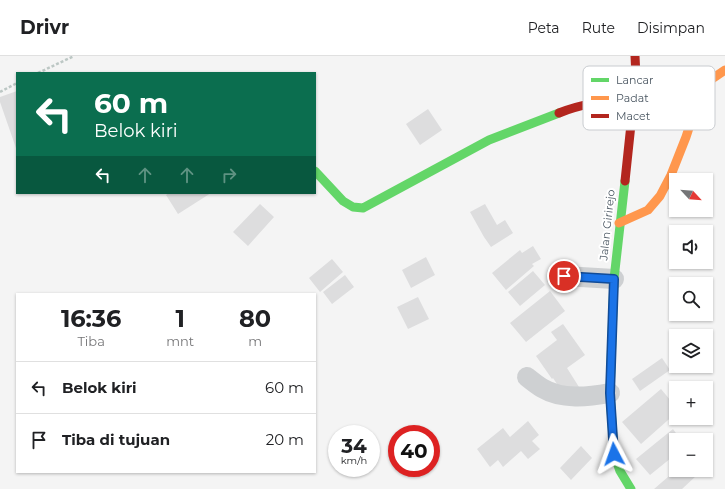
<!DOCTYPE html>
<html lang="id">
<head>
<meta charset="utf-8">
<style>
	body { margin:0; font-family:Montserrat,sans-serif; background:#f6f6f6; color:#202124; height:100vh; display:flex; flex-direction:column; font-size:15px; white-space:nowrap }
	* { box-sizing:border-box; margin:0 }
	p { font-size:13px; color:#757577 }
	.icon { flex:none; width:22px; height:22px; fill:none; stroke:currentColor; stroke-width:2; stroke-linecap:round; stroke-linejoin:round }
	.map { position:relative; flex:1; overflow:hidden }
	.side { position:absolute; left:16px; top:237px; width:300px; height:180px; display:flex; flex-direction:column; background:#fff; border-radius:0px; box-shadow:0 1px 3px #0004 }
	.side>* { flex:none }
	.hud { position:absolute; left:16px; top:16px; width:300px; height:122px; border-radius:0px; box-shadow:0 1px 3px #0004; background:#0b6e4f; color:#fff; overflow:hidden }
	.needle { width:26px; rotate:116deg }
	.tools { position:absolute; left:669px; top:117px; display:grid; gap:8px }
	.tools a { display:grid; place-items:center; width:44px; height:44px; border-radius:0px; background:#fff; box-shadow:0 1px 3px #0004; font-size:20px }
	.speed { position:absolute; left:328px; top:369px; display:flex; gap:8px; font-size:20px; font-weight:700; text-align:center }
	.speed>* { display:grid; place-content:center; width:52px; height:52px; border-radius:50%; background:#fff; box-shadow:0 1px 3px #0004; line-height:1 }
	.speed small { font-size:10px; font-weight:400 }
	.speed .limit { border:6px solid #d22; background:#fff; color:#111 }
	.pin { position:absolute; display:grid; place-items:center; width:34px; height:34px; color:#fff; margin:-17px; border:2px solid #fff; border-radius:50%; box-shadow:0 1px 4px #0007 }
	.me { position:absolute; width:44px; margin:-22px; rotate:356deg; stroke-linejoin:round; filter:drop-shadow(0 0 3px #0008) }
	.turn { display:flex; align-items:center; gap:14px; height:84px; padding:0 12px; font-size:18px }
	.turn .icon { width:52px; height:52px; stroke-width:2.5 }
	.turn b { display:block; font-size:28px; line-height:34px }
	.lanes { display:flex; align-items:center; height:38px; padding:0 12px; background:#0003; justify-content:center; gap:20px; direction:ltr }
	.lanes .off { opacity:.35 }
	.eta { display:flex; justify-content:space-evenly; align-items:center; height:68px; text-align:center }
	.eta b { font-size:24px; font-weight:700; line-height:28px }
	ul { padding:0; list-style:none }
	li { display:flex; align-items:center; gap:12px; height:52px; padding:0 12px; border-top:1px solid #e0e0e0 }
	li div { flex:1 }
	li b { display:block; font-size:15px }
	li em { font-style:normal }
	header { display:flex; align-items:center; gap:24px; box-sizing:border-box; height:56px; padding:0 20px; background:#fff; border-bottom:1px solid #e0e0e0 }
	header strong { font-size:19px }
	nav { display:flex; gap:22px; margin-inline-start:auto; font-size:14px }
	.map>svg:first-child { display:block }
</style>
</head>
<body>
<header>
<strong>Drivr</strong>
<nav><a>Peta</a><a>Rute</a><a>Disimpan</a></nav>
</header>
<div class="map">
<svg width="725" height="433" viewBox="0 0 725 433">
	<rect width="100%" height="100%" fill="#f4f4f4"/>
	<path fill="#ddddde" d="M17,35V95L0,46V41Z
		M428,53L442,74L420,89L406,68Z
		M169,137H211L178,158L166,139Z
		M260,148L274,161L248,190L233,176Z
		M485,148L497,169L505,164L513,177L491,191L484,181L470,156Z
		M533,190L541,203L532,208L534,210L506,234L492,217L520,194L522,197Z
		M426,201L435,219L411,232L402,214Z
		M332,203L343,216L320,236L309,222Z
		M533,215L545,229L520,250L508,236Z
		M345,219L354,231L332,248L323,236Z
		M550,235L565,255L526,286L510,267Z
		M418,241L429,263L408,273L397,251Z
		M563,268L585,299L567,312L579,331L565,340L553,322L552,323L536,300L557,284L551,276Z
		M662,302L670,314L640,335L632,323Z
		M661,333L676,351V357L641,388L622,366Z
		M528,365L539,379L532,385L540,393L528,403L521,395L503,411L498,404L490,411L477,393L503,372L510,381Z
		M673,373L681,384H676V398L650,419L636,403Z
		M581,390L592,402L571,424L560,412Z
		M676,414H691L696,420L682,433H654Z"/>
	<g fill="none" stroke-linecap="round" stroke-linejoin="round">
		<path stroke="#bcc7c4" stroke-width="2.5" stroke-dasharray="3 2" stroke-linecap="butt" d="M38,17L74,0
			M0,36L17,27"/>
		<path stroke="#ced0d2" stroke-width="20" d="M564,220L614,223
			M527,321C532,325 537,329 542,332C562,344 588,341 610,337"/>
		<path stroke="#63d668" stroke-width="9" d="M315,115L343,145L353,151L363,152L489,84L559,57
			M625,125L614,223L610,337L614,398L620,415L631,433"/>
		<path stroke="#ff974d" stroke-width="9" d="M619,167L648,154L660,140L671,119L686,81L698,44L706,27L725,14"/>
		<path stroke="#b3261e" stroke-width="9" d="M559,57C583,47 608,45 633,42
			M625,125L636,21L635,0"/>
	</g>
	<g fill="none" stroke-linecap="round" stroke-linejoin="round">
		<g stroke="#114b97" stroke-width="10">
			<path id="route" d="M564,220L614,223L610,337L614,398"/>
		</g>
		<use href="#route" stroke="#1a73e8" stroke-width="7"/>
	</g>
	<g text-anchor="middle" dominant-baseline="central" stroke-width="4" stroke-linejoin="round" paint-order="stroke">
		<g font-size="11" fill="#4a5661" stroke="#fff">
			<text transform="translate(607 169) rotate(-84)">Jalan Girirejo</text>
		</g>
	</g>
	<rect x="583" y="10" width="132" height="64" rx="6" fill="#fff" stroke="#c9ccd0" stroke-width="1"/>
	<rect x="591" y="22" width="18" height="4" fill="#63d668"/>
	<rect x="591" y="40" width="18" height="4" fill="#ff974d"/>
	<rect x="591" y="58" width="18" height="4" fill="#b3261e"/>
	<g font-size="11" fill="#4a5661">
		<text x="616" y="28">Lancar</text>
		<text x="616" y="46">Padat</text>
		<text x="616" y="64">Macet</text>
	</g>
</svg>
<div class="tools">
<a><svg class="needle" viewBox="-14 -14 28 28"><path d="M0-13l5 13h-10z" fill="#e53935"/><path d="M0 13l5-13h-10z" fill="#757577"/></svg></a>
<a><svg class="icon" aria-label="sound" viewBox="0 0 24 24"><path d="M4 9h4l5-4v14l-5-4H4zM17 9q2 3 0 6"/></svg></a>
<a><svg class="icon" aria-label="search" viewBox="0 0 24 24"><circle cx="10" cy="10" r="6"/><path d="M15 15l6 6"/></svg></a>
<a><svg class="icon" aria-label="layers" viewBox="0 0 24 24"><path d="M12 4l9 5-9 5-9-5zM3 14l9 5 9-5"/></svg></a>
<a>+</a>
<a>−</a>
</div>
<div class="speed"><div>34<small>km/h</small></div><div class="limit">40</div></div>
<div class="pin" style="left:564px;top:220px;background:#d93025"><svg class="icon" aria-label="arrive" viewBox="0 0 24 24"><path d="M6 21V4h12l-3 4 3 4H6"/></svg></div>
<svg class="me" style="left:614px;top:398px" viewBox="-20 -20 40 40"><path d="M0-17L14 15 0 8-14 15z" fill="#1a73e8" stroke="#fff" stroke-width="4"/></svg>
<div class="hud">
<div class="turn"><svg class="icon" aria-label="left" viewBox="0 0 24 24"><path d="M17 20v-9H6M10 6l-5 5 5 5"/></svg><div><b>60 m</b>Belok kiri</div></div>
<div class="lanes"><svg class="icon" aria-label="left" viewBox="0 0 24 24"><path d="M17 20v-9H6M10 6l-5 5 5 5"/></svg><svg class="icon off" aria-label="ahead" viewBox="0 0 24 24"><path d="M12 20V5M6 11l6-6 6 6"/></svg><svg class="icon off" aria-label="ahead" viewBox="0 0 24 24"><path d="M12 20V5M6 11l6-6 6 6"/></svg><svg class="icon off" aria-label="right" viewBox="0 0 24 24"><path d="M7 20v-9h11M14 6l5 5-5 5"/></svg></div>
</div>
<section class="side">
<div class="eta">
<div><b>16:36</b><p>Tiba</p></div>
<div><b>1</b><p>mnt</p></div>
<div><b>80</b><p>m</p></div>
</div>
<ul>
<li><svg class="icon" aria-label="left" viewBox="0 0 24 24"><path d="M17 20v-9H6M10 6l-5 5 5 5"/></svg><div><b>Belok kiri</b></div><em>60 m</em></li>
<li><svg class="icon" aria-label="arrive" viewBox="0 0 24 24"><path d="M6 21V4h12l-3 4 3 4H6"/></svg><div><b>Tiba di tujuan</b></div><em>20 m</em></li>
</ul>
</section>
</div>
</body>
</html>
